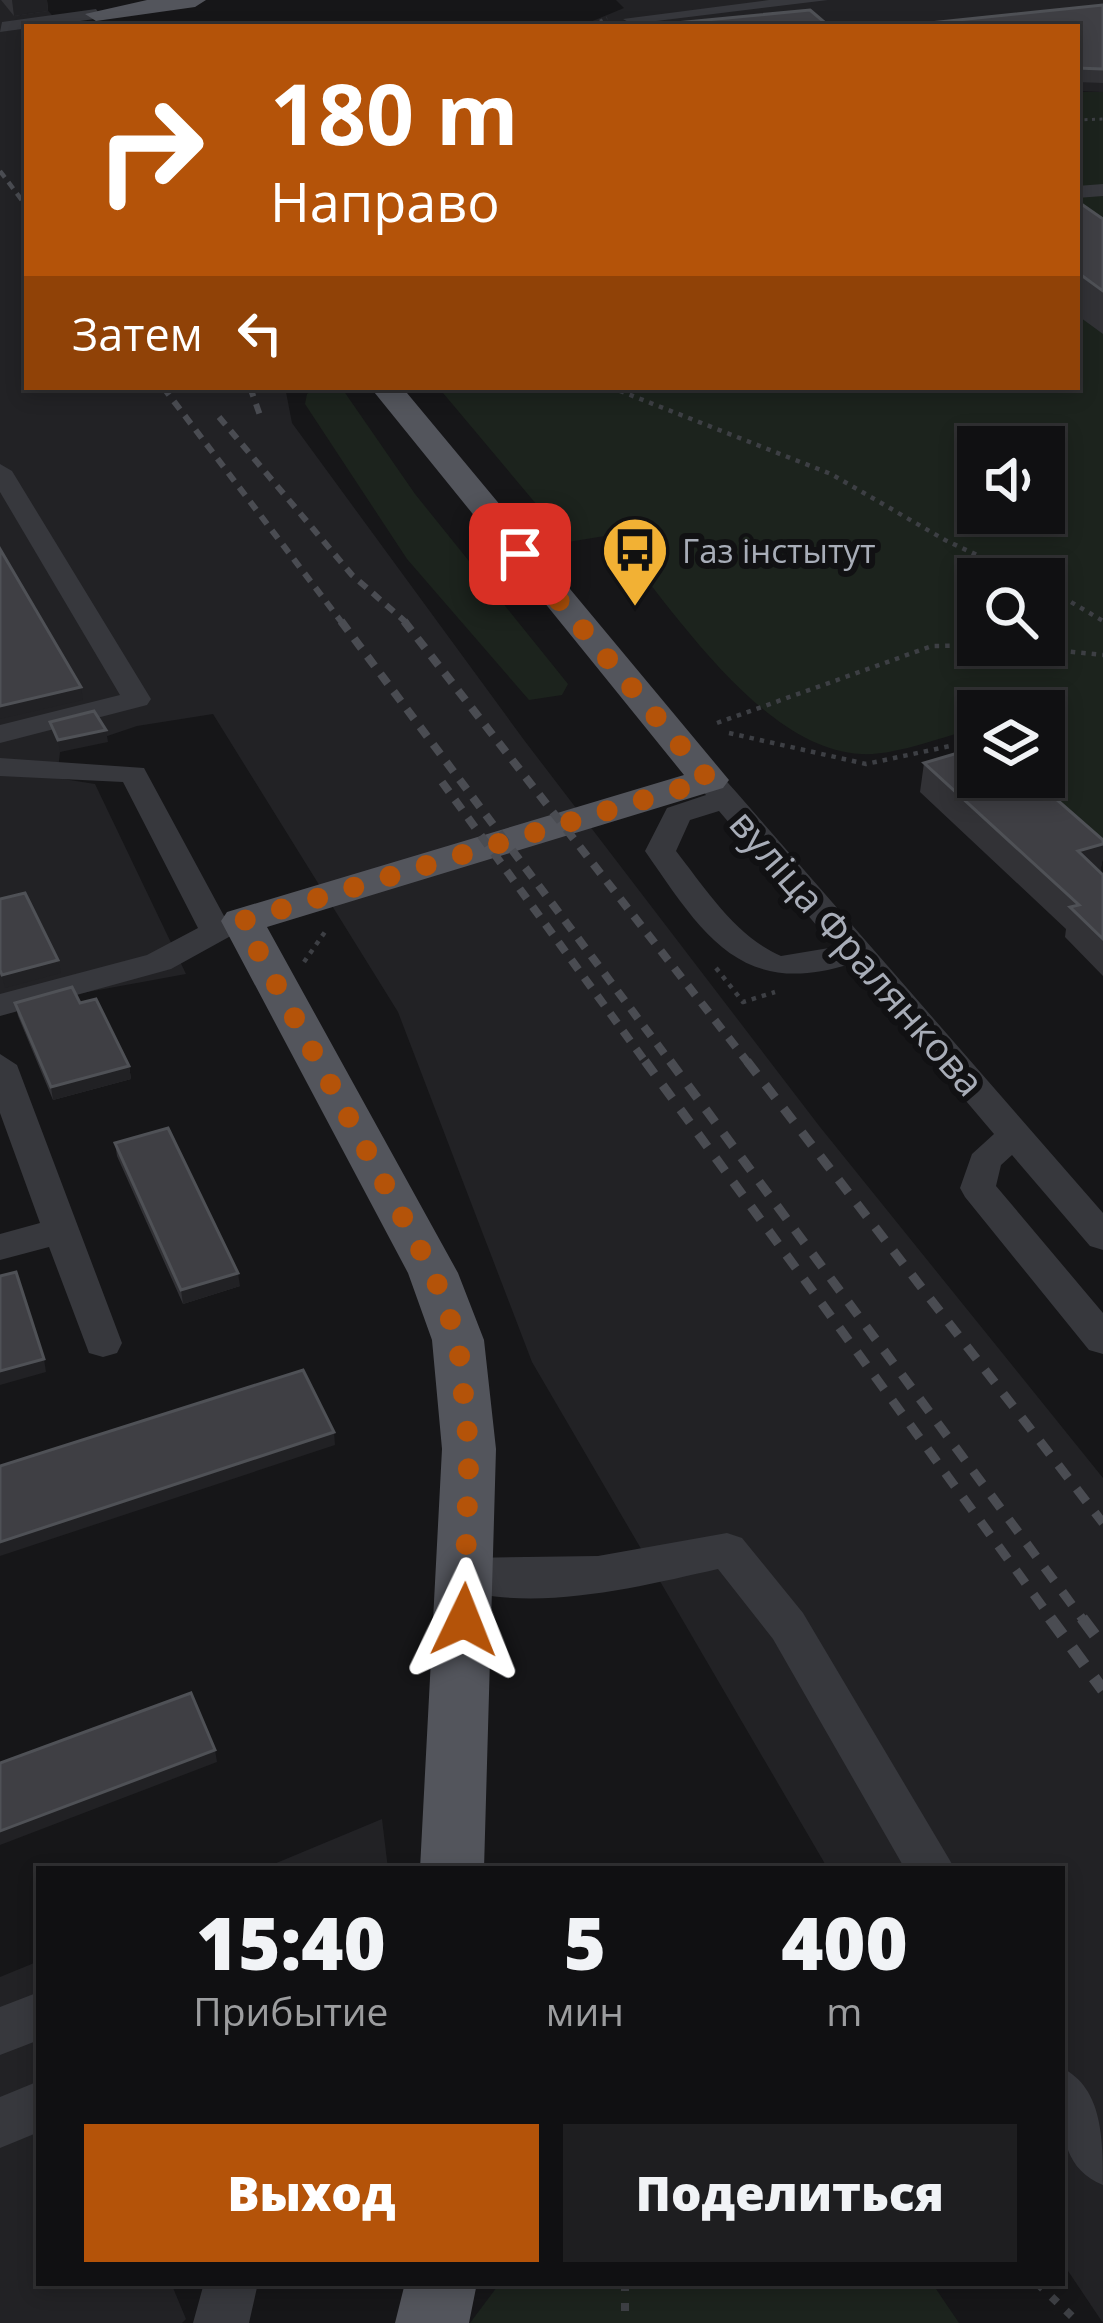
<!DOCTYPE html>
<html lang="ru">
<head>
<meta charset="utf-8">
<style>
	body { margin:0; font-family:"Open Sans",sans-serif; background:#1e1e20; color:#f1f3f6; height:100vh; display:flex; flex-direction:column; font-size:45px; white-space:nowrap }
	* { box-sizing:border-box; margin:0 }
	p { font-size:39px; color:#9c9d9f }
	.icon { flex:none; width:66px; height:66px; fill:none; stroke:currentColor; stroke-width:2; stroke-linecap:round; stroke-linejoin:round }
	.map { position:relative; flex:1; overflow:hidden }
	.drawer { position:absolute; left:36px; top:1866px; width:1029px; height:420px; display:flex; flex-direction:column; background:#101012; border-radius:0px; box-shadow:0 6px 18px #0003,0 0 0 3px #303032 }
	.drawer>* { flex:none }
	.top-card { position:absolute; left:24px; top:24px; width:1056px; height:366px; border-radius:0px; box-shadow:0 6px 18px #0003,0 0 0 3px #303032; background:#b45309; color:#fff; overflow:hidden }
	.controls { position:absolute; left:957px; top:426px; display:grid; gap:24px }
	.controls a { display:grid; place-items:center; width:108px; height:108px; border-radius:0px; background:#101012; box-shadow:0 6px 18px #0003,0 0 0 3px #303032; font-size:60px }
	.pin { position:absolute; display:grid; place-items:center; width:102px; height:102px; color:#fff; margin:-51px; border-radius:24px; box-shadow:0 6px 18px #0006 }
	.me { position:absolute; width:132px; margin:-66px; rotate:2deg; stroke-linejoin:round; filter:drop-shadow(0 0 9px #0008) }
	.turn { display:flex; align-items:center; gap:42px; height:252px; padding:0 48px; font-size:54px }
	.turn .icon { width:156px; height:156px; stroke-width:2.5 }
	.turn b { display:block; font-size:84px; line-height:102px }
	.then { display:flex; align-items:center; height:114px; padding:0 48px; background:#0003; gap:24px; font-size:45px }
	.eta { display:flex; justify-content:space-evenly; align-items:center; height:204px; text-align:center }
	.eta b { font-size:72px; font-weight:800; line-height:84px }
	.button { display:flex; gap:24px; margin-top:auto; padding:24px 48px }
	.button a { flex:1; height:138px; border-radius:0px; background:#b45309; color:#fff; font-size:48px; font-weight:800; line-height:138px; text-align:center }
	.button a+a { background:#1e1e20; color:#f1f3f6 }
	.map>svg:first-child { display:block }
</style>
</head>
<body>
<div class="map">
<svg width="1103" height="2323" viewBox="0 0 1103 2323">
	<rect width="100%" height="100%" fill="#161618"/>
	<path fill="#222225" d="M0,0H39L62,27H27V387H285L292,423L524,740L820,1127L1103,1478V2323L1062,2262V1869H828L532,1362L398,1012L213,714L137,726L60,752L57,778L95,784L186,974L0,1008Z
		M616,0H1103V92L1077,91V27H578L624,8Z
		M382,1819L388,1869H262Z
		M39,1961V2283H171L186,2319L182,2323H0V1977Z"/>
	<path fill="#1c231d" fill-rule="evenodd" d="M1077,92H1103V842L1032,777H1044V711H978V728C943,736 896,756 861,754C761,749 672,607 611,535L568,542L438,387H1077ZM978,447H1044V513H978ZM978,579H1044V645H978Z
		M318,387H341L415,494L568,684L562,695L529,700L407,559L305,404L307,394Z
		M500,2283H932L959,2323H470Z"/>
	<g fill="none" stroke-linecap="round" stroke-linejoin="round">
		<path stroke="#3d3f44" stroke-width="3" stroke-dasharray="3 4.5" stroke-linecap="butt" d="M586,27L607,18
			M1077,120L1103,119"/>
		<path stroke="#3d3f44" stroke-width="4.5" stroke-dasharray="4.5 6" stroke-linecap="butt" d="M610,387L831,474L945,540L1028,579
			M1044,586L1103,621
			M717,723L932,646L1006,645L1103,655
			M729,733L866,764L978,740
			M304,962L327,929
			M716,968L743,1002L775,992"/>
		<path stroke="#3d3f44" stroke-width="8" stroke-dasharray="8 12" stroke-linecap="butt" d="M625,2283V2323
			M1037,2283L1079,2323"/>
		<path fill="#37383d" fill-rule="evenodd" d="M769,0H828L632,24L623,19Z
			M96,9L102,18L0,32L2,22Z
			M1103,184V196L1077,198V186Z
			M0,464L12,471L151,699L147,705L0,743V725L120,695L0,492Z
			M0,758L144,768L224,916L242,911L258,921L171,969L0,1016V994L147,955L198,928L123,782L0,776Z
			M709,771L720,774L737,793L1103,1213V1250L1090,1246L1012,1155L1001,1165L996,1186L1103,1313V1354L1089,1350L965,1197L960,1188L972,1154L994,1134L850,964C740,999 702,933 645,851L667,808L706,795L694,780ZM719,811L835,947L781,956C736,937 705,888 676,851L690,820Z
			M0,1054L17,1065L122,1343L117,1353L103,1357L89,1353L49,1247L0,1260V1234L40,1223L0,1113Z
			M727,1533L742,1538L803,1613L955,1869H905L773,1639L718,1569C638,1587 532,1614 452,1587L446,1575L452,1563L467,1558L598,1556Z
			M39,1992V2040L0,2055V2007Z
			M1062,2068C1103,2088 1103,2140 1103,2185C1054,2165 1062,2113 1062,2068Z
			M39,2081V2132L0,2148V2097Z
			M204,2283H258L249,2323H193Z"/>
		<path fill="#53555c" fill-rule="evenodd" d="M147,0H206L195,7L96,21L85,14Z
			M370,387H402L729,780L723,788L267,927L458,1273L484,1340L496,1449L484,1869H420L442,1449L432,1340L408,1273L221,921L227,912L684,775Z
			M405,2283H477L469,2323H395Z"/>
		<path stroke="#4a4c52" stroke-width="4.5" stroke-dasharray="8 6" stroke-linecap="butt" d="M593,27L600,24
			M0,171L27,207"/>
		<path stroke="#4a4c52" stroke-width="6" stroke-dasharray="10 8" stroke-linecap="butt" d="M163,387L343,624
			M250,387L261,418
			M219,417L352,575L408,624"/>
		<path stroke="#4a4c52" stroke-width="8" stroke-dasharray="12 10" stroke-linecap="butt" d="M341,621L672,1064
			M404,621L749,1064
			M442,782L647,1064"/>
		<path stroke="#4a4c52" stroke-width="9" stroke-dasharray="16 14" stroke-linecap="butt" d="M645,1061L1053,1621
			M670,1061L1084,1621
			M747,1061L1103,1523"/>
		<path stroke="#4a4c52" stroke-width="12" stroke-dasharray="21 16" stroke-linecap="butt" d="M1050,1618L1103,1690
			M1082,1618L1103,1646"/>
	</g>
	<path fill="#323236" d="M1,0H47L48,11L14,16Z
		M1103,5V83L1077,82V27Z
		M1077,201L1103,219V334L1077,315Z
		M924,763L1103,840V857L1100,872L1103,875V976L1065,937L1066,929L920,792Z
		M15,1003H80L129,1066L131,1079L53,1100L18,1016Z
		M115,1143L240,1286L183,1304L117,1156Z"/>
	<path fill="#212124" d="M12,0H47L48,11L14,16Z
		M81,687L83,700L0,719V706Z
		M106,730L108,742L60,752L58,740Z
		M1103,844V857L1100,873L1078,851Z
		M58,960L61,973L5,988L2,975Z
		M129,1066L131,1079L53,1100L51,1087Z
		M238,1273L240,1286L183,1304L181,1290Z
		M44,1359L46,1372L0,1385V1371Z
		M334,1432L335,1445L0,1556V1542Z
		M215,1750L217,1762L0,1845V1831Z"/>
	<path fill="#3f3f44" stroke="#4f5156" stroke-width="3" d="M1103,5V69L1077,68V27H891Z
		M810,10L830,27H682L675,23Z
		M1077,201L1103,219V291L1077,272Z
		M0,549L81,687L0,706Z
		M94,711L106,730L58,740L50,722Z
		M978,747V777H1031L1103,840V844L1078,851L1103,875V939L1070,907L1079,905L924,763Z
		M25,893L58,960L2,975L0,970V899Z
		M72,987L80,1003L96,999L129,1066L51,1087L15,1003Z
		M168,1128L238,1273L181,1290L115,1143Z
		M16,1272L44,1359L0,1371V1276Z
		M303,1370L334,1432L0,1542V1466Z
		M191,1693L215,1750L0,1831V1763Z"/>
	<g fill="none" stroke-linecap="round" stroke-linejoin="round">
		<path stroke="#b45309" stroke-width="21" stroke-dasharray="0 37.8" d="M464,1620L469,1449L458,1340L433,1273L242,921L709,780L520,554"/>
	</g>
	<defs>
		<g id="bus-pin" transform="scale(3.45)"><path d="M0 17L-7.5 6A9.5 9.5 0 1 1 7.5 6Z" fill="#f2b134" stroke="#111113"/><path d="M-5-6H5V4H4V6H2V4H-2V6H-4V4H-5ZM-3.5-4V0h7V-4ZM-3.5 1.2v1.5H-2V1.2ZM2 1.2v1.5H3.5V1.2Z" fill="#111"/></g>
	</defs>
	<g fill-rule="evenodd">
		<use href="#bus-pin" x="635" y="550"/>
	</g>
	<g text-anchor="middle" dominant-baseline="central" stroke-width="12" stroke-linejoin="round" paint-order="stroke">
		<g font-size="33" fill="#a8adb8" stroke="#111113" text-anchor="start">
			<text x="682" y="550">Газ інстытут</text>
		</g>
		<g font-size="39" fill="#a8adb8" stroke="#111113">
			<text transform="translate(858 952) rotate(49)">вуліца Фралянкова</text>
		</g>
	</g>
</svg>
<div class="controls">
<a><svg class="icon" aria-label="sound" viewBox="0 0 24 24"><path d="M4 9h4l5-4v14l-5-4H4zM17 9q2 3 0 6"/></svg></a>
<a><svg class="icon" aria-label="search" viewBox="0 0 24 24"><circle cx="10" cy="10" r="6"/><path d="M15 15l6 6"/></svg></a>
<a><svg class="icon" aria-label="layers" viewBox="0 0 24 24"><path d="M12 4l9 5-9 5-9-5zM3 14l9 5 9-5"/></svg></a>
</div>
<div class="pin" style="left:520px;top:554px;background:#d93025"><svg class="icon" aria-label="arrive" viewBox="0 0 24 24"><path d="M6 21V4h12l-3 4 3 4H6"/></svg></div>
<svg class="me" style="left:464px;top:1620px" viewBox="-20 -20 40 40"><path d="M0-17L14 15 0 8-14 15z" fill="#b45309" stroke="#fff" stroke-width="4"/></svg>
<div class="top-card">
<div class="turn"><svg class="icon" aria-label="right" viewBox="0 0 24 24"><path d="M7 20v-9h11M14 6l5 5-5 5"/></svg><div><b>180 m</b>Направо</div></div>
<div class="then">Затем<svg class="icon" aria-label="left" viewBox="0 0 24 24"><path d="M17 20v-9H6M10 6l-5 5 5 5"/></svg></div>
</div>
<section class="drawer">
<div class="eta">
<div><b>15:40</b><p>Прибытие</p></div>
<div><b>5</b><p>мин</p></div>
<div><b>400</b><p>m</p></div>
</div>
<div class="button"><a>Выход</a><a>Поделиться</a></div>
</section>
</div>
</body>
</html>
